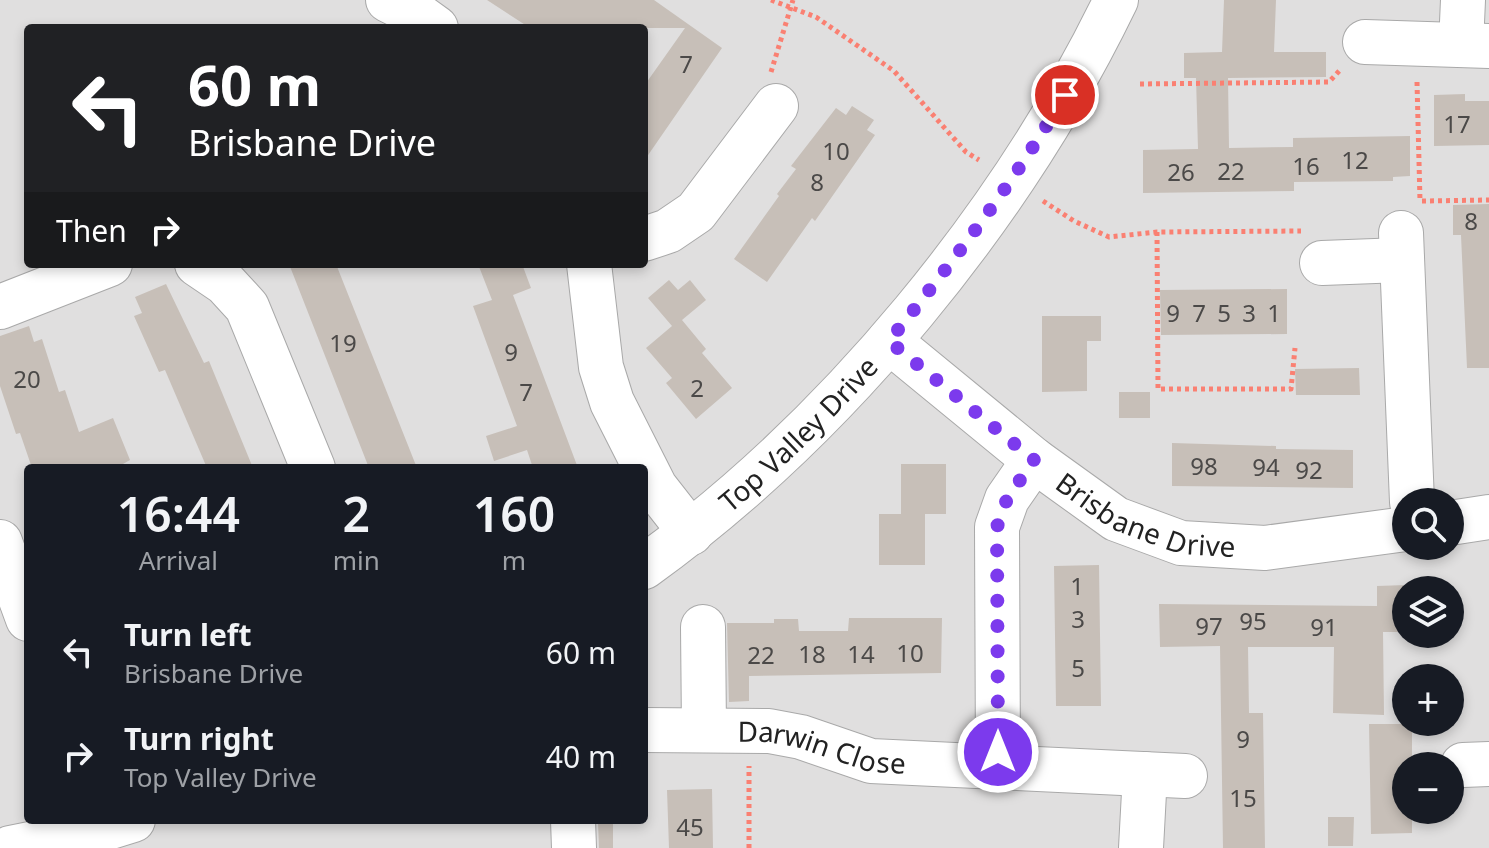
<!DOCTYPE html>
<html lang="en">
<head>
<meta charset="utf-8">
<style>
	body { margin:0; font-family:"Noto Sans",sans-serif; background:#20242c; color:#f1f3f6; height:100vh; display:flex; flex-direction:column; font-size:30px; white-space:nowrap }
	* { box-sizing:border-box; margin:0 }
	p { font-size:26px; color:#9ea1a6 }
	.icon { flex:none; width:44px; height:44px; fill:none; stroke:currentColor; stroke-width:2; stroke-linecap:round; stroke-linejoin:round }
	.map { position:relative; flex:1; overflow:hidden }
	.side { position:absolute; left:24px; top:464px; width:624px; height:360px; display:flex; flex-direction:column; background:#171b24; border-radius:8px; box-shadow:0 4px 12px #0003 }
	.side>* { flex:none }
	.banner { position:absolute; left:24px; top:24px; width:624px; height:244px; border-radius:8px; box-shadow:0 4px 12px #0003; background:#202124; color:#fff; overflow:hidden }
	.tools { position:absolute; left:1392px; top:488px; display:grid; gap:16px }
	.tools a { display:grid; place-items:center; width:72px; height:72px; border-radius:50%; background:#171b24; box-shadow:0 4px 12px #0003; font-size:40px }
	.pin { position:absolute; display:grid; place-items:center; width:68px; height:68px; color:#fff; margin:-34px; border:4px solid #fff; border-radius:50%; box-shadow:0 2px 8px #0007 }
	.me { position:absolute; width:88px; margin:-44px; rotate:0deg; stroke-linejoin:round; filter:drop-shadow(0 0 6px #0008) }
	.turn { display:flex; align-items:center; gap:28px; height:168px; padding:0 32px; font-size:36px }
	.turn .icon { width:104px; height:104px; stroke-width:2.5 }
	.turn b { display:block; font-size:56px; line-height:68px }
	.then { display:flex; align-items:center; height:76px; padding:0 32px; background:#0003; gap:16px; font-size:30px }
	.eta { display:flex; justify-content:space-evenly; align-items:center; height:136px; text-align:center }
	.eta b { font-size:48px; font-weight:600; line-height:56px }
	ul { padding:0; list-style:none }
	li { display:flex; align-items:center; gap:24px; height:104px; padding:0 32px }
	li div { flex:1 }
	li b { display:block; font-size:30px }
	li em { font-style:normal }
	.map>svg:first-child { display:block }
</style>
</head>
<body>
<div class="map">
<svg width="1489" height="848" viewBox="0 0 1489 848">
	<rect width="100%" height="100%" fill="#f2efe9"/>
	<path fill="#e0dfdf" fill-rule="evenodd" d="M0,0H1489V848H0ZM28,28H644V264H28ZM28,468H644V820H28ZM1406,502H1450V546H1406ZM1406,590H1450V634H1406ZM1406,678H1450V722H1406ZM1406,766H1450V810H1406Z"/>
	<path fill="#c7bfb8" d="M487,0H654L722,48L644,161V86L685,28H530Z
		M1224,0H1276L1274,52H1326V77L1228,78L1229,148L1293,147V138L1410,136V176L1393,177V181L1294,182V191L1143,193V150L1198,149L1196,78H1184V53L1222,52Z
		M1465,94V101H1489V145L1434,146V95Z
		M852,106L874,120L867,130L875,135L815,221L812,218L767,282L734,259L779,196L777,194L796,169L791,166L836,108L846,115Z
		M1489,204V368H1467L1461,235H1453V205Z
		M289,264H336L417,468H369Z
		M478,264H522L531,288L513,295L578,468H533L527,450L494,461L486,436L517,426L473,306L492,300Z
		M669,280L678,290L690,280L706,300L682,320L706,349L702,353L732,388L696,419L666,383L672,378L646,348L672,326L648,298Z
		M166,284L204,363L209,361L253,468H207L165,370L159,372L134,316L142,313L135,297Z
		M1287,289V334L1161,335L1160,290Z
		M1042,316H1101V341H1087V391L1042,392Z
		M29,326L34,342L42,339L59,392L65,390L79,432L113,418L130,460L116,468H32L20,433L16,434L0,386V336Z
		M1359,368L1360,395H1296L1295,369Z
		M1119,392H1150V418H1119Z
		M1172,443L1276,446V449L1353,450V488L1172,486Z
		M901,464H946V514H901Z
		M879,514H925V565H879Z
		M1099,565L1101,706H1056L1054,566Z
		M1406,585V632H1383L1384,715L1333,713L1334,647H1248L1249,713H1263L1265,848H1223L1220,646L1160,647L1159,604L1377,606V586Z
		M849,618H942L941,673L749,676V701L729,702L727,623H774V619H798L799,631H848Z
		M1369,724H1412V766H1406V810H1412V833L1371,834Z
		M712,789L713,848H669L667,790Z
		M1328,817H1354L1353,846H1328Z
		M598,823H613V848H599Z"/>
	<g fill="none" stroke-linecap="round" stroke-linejoin="round">
		<g stroke="#a9a9a9" stroke-width="46">
			<g id="minor">
				<path d="M388,0L418,15L436,28"/>
				<path d="M1365,42L1489,46"/>
				<path d="M1461,45L1463,0"/>
				<path d="M1401,233L1412,502"/>
				<path d="M644,239L668,231L696,212L776,106"/>
				<path d="M1322,263L1402,260"/>
				<path d="M197,264L225,283L247,307L313,468"/>
				<path d="M589,264L601,367L612,402L655,487L691,533"/>
				<path d="M0,307L110,264"/>
				<path id="s1" d="M889,341L1034,460L1116,519L1181,543L1265,548L1406,529"/>
				<path d="M1450,523L1489,517"/>
				<path d="M0,542L28,619"/>
				<path id="s2" d="M644,567C838,427 1012,215 1116,0"/>
				<path d="M703,627L704,730"/>
				<path id="s3" d="M644,730L769,731L801,737L871,761L1185,776"/>
				<path d="M1463,765L1489,764"/>
				<path d="M998,767L997,527L1007,499L1034,460"/>
				<path d="M573,820L574,848"/>
				<path d="M10,848L104,829L133,820"/>
				<path d="M1141,848L1145,774"/>
			</g>
		</g>
		<path stroke="#fa8072" stroke-width="5" stroke-dasharray="4 4" stroke-linecap="butt" d="M771,0L816,17L894,71L966,152L979,160
			M771,72L793,0
			M1417,82L1420,201
			M1140,84L1329,82L1341,69
			M1043,201L1074,221L1109,237L1157,232L1301,231
			M1422,201L1489,200
			M1157,232L1158,389H1291L1295,348
			M749,848V766"/>
		<use href="#minor" stroke="#fff" stroke-width="44"/>
	</g>
	<g fill="none" stroke-linecap="round" stroke-linejoin="round">
		<path stroke="#7c3aed" stroke-width="14" stroke-dasharray="0 25.2" d="M998,752L997,527L1007,499L1034,460L889,341C954,260 1013,184 1065,95"/>
	</g>
	<g text-anchor="middle" dominant-baseline="central" stroke-width="7" stroke-linejoin="round" paint-order="stroke">
		<g font-size="24" fill="#4b4948">
			<text x="686" y="63">7</text>
			<text x="1457" y="123">17</text>
			<text x="836" y="150">10</text>
			<text x="1355" y="159">12</text>
			<text x="1306" y="165">16</text>
			<text x="1231" y="170">22</text>
			<text x="1181" y="171">26</text>
			<text x="817" y="181">8</text>
			<text x="1471" y="220">8</text>
			<text x="1173" y="312">9</text>
			<text x="1199" y="312">7</text>
			<text x="1224" y="312">5</text>
			<text x="1249" y="312">3</text>
			<text x="1274" y="312">1</text>
			<text x="343" y="342">19</text>
			<text x="511" y="351">9</text>
			<text x="27" y="378">20</text>
			<text x="697" y="387">2</text>
			<text x="526" y="391">7</text>
			<text x="1204" y="465">98</text>
			<text x="1266" y="466">94</text>
			<text x="1309" y="469">92</text>
			<text x="1077" y="585">1</text>
			<text x="1078" y="618">3</text>
			<text x="1253" y="620">95</text>
			<text x="1209" y="625">97</text>
			<text x="1324" y="626">91</text>
			<text x="910" y="652">10</text>
			<text x="812" y="653">18</text>
			<text x="861" y="653">14</text>
			<text x="761" y="654">22</text>
			<text x="1078" y="667">5</text>
			<text x="1243" y="738">9</text>
			<text x="1243" y="797">15</text>
			<text x="690" y="826">45</text>
		</g>
		<g font-size="28" fill="#222" stroke="#fff">
			<text stroke="none"><textPath href="#s2" startOffset="204">Top Valley Drive</textPath></text>
			<text stroke="none"><textPath href="#s1" startOffset="316">Brisbane Drive</textPath></text>
			<text stroke="none"><textPath href="#s3" startOffset="180">Darwin Close</textPath></text>
		</g>
	</g>
</svg>
<div class="tools">
<a><svg class="icon" aria-label="search" viewBox="0 0 24 24"><circle cx="10" cy="10" r="6"/><path d="M15 15l6 6"/></svg></a>
<a><svg class="icon" aria-label="layers" viewBox="0 0 24 24"><path d="M12 4l9 5-9 5-9-5zM3 14l9 5 9-5"/></svg></a>
<a>+</a>
<a>−</a>
</div>
<div class="pin" style="left:1065px;top:95px;background:#d93025"><svg class="icon" aria-label="arrive" viewBox="0 0 24 24"><path d="M6 21V4h12l-3 4 3 4H6"/></svg></div>
<svg class="me" style="left:998px;top:752px" viewBox="-20 -20 40 40"><circle r="17" fill="#7c3aed" stroke="#fff" stroke-width="3"/><path d="M0-11L8 9 0 5-8 9z" fill="#fff"/></svg>
<div class="banner">
<div class="turn"><svg class="icon" aria-label="left" viewBox="0 0 24 24"><path d="M17 20v-9H6M10 6l-5 5 5 5"/></svg><div><b>60 m</b>Brisbane Drive</div></div>
<div class="then">Then<svg class="icon" aria-label="right" viewBox="0 0 24 24"><path d="M7 20v-9h11M14 6l5 5-5 5"/></svg></div>
</div>
<section class="side">
<div class="eta">
<div><b>16:44</b><p>Arrival</p></div>
<div><b>2</b><p>min</p></div>
<div><b>160</b><p>m</p></div>
</div>
<ul>
<li><svg class="icon" aria-label="left" viewBox="0 0 24 24"><path d="M17 20v-9H6M10 6l-5 5 5 5"/></svg><div><b>Turn left</b><p>Brisbane Drive</p></div><em>60 m</em></li>
<li><svg class="icon" aria-label="right" viewBox="0 0 24 24"><path d="M7 20v-9h11M14 6l5 5-5 5"/></svg><div><b>Turn right</b><p>Top Valley Drive</p></div><em>40 m</em></li>
</ul>
</section>
</div>
</body>
</html>
